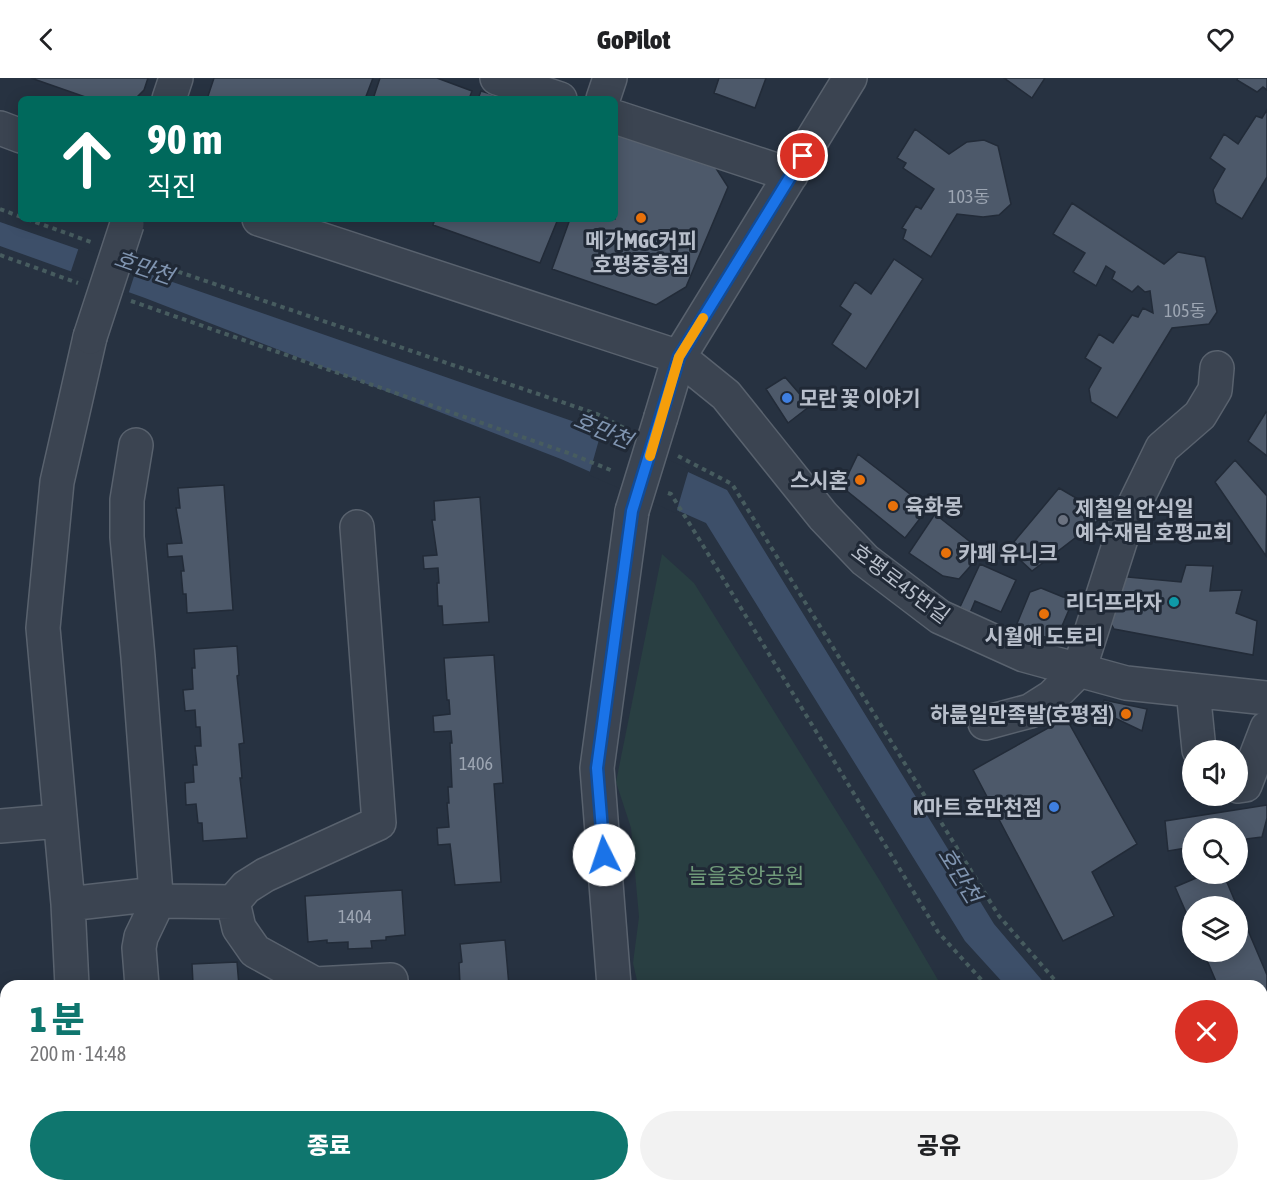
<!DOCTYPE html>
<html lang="ko">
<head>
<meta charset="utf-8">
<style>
	body { margin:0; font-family:"Asap Condensed","Noto Sans KR",sans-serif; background:#f2f2f2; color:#202124; height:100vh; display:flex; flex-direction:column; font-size:22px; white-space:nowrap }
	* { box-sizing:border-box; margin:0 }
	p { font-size:20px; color:#757577 }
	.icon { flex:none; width:33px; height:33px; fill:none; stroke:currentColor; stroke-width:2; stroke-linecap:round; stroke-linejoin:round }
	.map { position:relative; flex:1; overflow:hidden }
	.drawer { position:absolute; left:0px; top:902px; width:1268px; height:212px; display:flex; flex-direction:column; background:#fff; border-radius:18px 18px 0 0; box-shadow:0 3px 15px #0003 }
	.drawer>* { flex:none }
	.guide { position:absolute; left:18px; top:18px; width:600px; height:126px; border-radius:9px; box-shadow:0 3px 15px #0003; background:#00695c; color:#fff; overflow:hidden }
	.fabs { position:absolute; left:1182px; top:662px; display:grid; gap:12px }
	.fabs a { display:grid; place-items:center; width:66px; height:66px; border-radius:50%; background:#fff; box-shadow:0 3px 15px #0003; font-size:30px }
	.pin { position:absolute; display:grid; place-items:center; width:51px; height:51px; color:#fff; margin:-26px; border:3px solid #fff; border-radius:50%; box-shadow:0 2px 6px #0007 }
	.me { position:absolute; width:66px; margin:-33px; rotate:356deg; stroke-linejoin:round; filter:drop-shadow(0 0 4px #0008) }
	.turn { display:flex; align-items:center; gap:21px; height:126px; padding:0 30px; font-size:27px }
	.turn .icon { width:78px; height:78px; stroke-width:2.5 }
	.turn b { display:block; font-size:42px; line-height:51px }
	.round { display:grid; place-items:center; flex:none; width:63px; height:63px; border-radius:32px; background:#f2f2f2 }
	.overview { display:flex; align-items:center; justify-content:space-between; height:102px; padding:0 30px }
	h1 { font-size:36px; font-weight:800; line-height:45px; color:#0f766e }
	.cta { display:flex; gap:12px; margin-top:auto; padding:12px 30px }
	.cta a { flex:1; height:69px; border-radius:36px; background:#0f766e; color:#fff; font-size:24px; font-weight:800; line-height:69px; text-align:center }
	.cta a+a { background:#f2f2f2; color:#202124 }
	header { display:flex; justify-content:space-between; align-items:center; height:78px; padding:0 30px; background:#fff; font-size:27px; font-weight:800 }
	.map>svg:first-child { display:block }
</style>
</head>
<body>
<header><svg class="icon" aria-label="back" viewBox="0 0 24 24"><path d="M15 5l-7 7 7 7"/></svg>GoPilot<svg class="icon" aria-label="heart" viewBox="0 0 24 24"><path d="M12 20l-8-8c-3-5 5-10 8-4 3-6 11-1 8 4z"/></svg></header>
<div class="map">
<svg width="1267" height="1112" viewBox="0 0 1267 1112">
	<rect width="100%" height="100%" fill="#273241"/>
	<path fill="#293f42" d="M662,476L694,505L880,803L941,907H638L633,885L639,839L631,750L616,704Z
		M259,1107H408L409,1112H201Z
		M685,1107H1105L1111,1112H687Z"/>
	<path fill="#3d4f69" d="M0,144L595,351L727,412L994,846L1046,907H1005L965,863L706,445L561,381L145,220L0,168Z"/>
	<path fill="#273241" d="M79,169L137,189L128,217L70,196Z
		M602,351L689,391L676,435L589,397Z"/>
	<path fill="#4d596a" stroke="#222b38" stroke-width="1.5" d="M31,0H148L144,12L135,21H91Z
		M214,0H373L365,21H207Z
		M380,0H437L472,13L469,21H373Z
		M719,0H766L755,30L714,15Z
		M1004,0H1045L1032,20Z
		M1238,0H1267V12L1263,9L1257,14L1237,2Z
		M481,13L507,21H478Z
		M1267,32V99L1242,141L1216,125L1213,112L1225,91L1210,80L1224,56L1238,66L1256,38L1262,40Z
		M915,51L949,76L967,64L984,62L998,68L1011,126L999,137L983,139L957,136L931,179L903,161L906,152L902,150L916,128L921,131L934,111L903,90L906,85L897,80Z
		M615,52L712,84L728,109L686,209L656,227L552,191L570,141H615Z
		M1072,125L1164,186L1178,174L1205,179L1217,234L1209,246L1172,250L1117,340L1091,324L1089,311L1101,290L1085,280L1099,256L1113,265L1132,237L1138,239L1143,230L1153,235L1150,213L1145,214L1138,208L1132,214L1112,201L1115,194L1106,188L1096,208L1073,194L1085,175L1053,156Z
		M435,141H558L540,185L433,147Z
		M894,181L923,201L866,291L832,266L851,236L840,228L855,204L871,216Z
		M785,299L810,328L788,345L766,311Z
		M1266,334L1267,335V378L1248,363Z
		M858,376L928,430L905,460L842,409Z
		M1235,382L1267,418L1266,478L1215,404Z
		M224,407L233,532L187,535L186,516H183L181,493H184L182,478L168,479L167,466L182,465L176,430H180L178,410Z
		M1059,410L1105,437L1032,493L1008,471Z
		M480,419L489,544L443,547L442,528H438L437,505H439L438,490L424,491L423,478L437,477L432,442H435L434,423Z
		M935,436L983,474L959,501L943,498L909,475Z
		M980,486L1016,502L1001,534L975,523L970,535L960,529Z
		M1186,487L1213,488L1210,513L1242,512L1236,535L1257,543L1253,577L1114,551L1106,537L1117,498L1181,504Z
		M1041,510L1063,519L1074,520L1056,562L1031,555L1025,560L1014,553L1030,514Z
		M237,568L239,597L237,598L244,665L239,666L242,700H240L247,760L203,763L202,745H198L196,726L186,727L185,705L194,704L193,687H197L195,668H201L200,649H196L195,632L185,633L183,612L193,611L192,590H195L194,571Z
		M494,577L503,705L494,706L501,804L455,807L450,766L438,767L437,750L449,749L447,725H449L448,709H452L450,665H452L451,653L434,654L433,638L450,636L449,622H447L444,580Z
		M1104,622L1147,631L1142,653L1100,633Z
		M1066,640L1137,766L1092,794L1114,838L1063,863L973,692Z
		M1267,727V740L1262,759L1238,762V750H1192V769L1168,773L1165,743Z
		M1208,795H1223L1237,828H1192V859L1190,860L1182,842L1188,839L1175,809Z
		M402,812L405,857L386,859V862L371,863L372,870L348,871V864L327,865V862L308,864L305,818Z
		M1238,829L1267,897V1022L1266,1020L1262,1022V908H1218L1203,873H1238Z
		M505,862L509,908H452L460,907L459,885L462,884L460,866Z
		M237,884L239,908H190V905H193L192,886Z"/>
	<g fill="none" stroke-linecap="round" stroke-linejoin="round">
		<g stroke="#59626e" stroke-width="36">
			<path id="minor" d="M497,0L560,21
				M169,21L176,0
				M603,21L610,0
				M615,39L791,97
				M0,50L21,58
				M259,141L679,279L726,317L823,438L865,482L940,539L1024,577L1126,605L1267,620
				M661,339L679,279L850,0
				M136,367L127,422V459L138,579L156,816L153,834L141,859L139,870L142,908
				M1193,612L1199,672
				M985,645L1030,633L1052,619L1079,592L1127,442L1162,370L1200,337L1215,312L1217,290
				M1238,708L1245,707L1267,650
				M0,748L59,743
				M233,824L246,809L265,797L379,745L357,449
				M68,826L156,816L167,823L233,824L239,850L255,873L315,906L391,902V908
				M72,908L68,826L43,550L57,404L90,259
				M614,908L597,690L632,433
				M1262,1092L1267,1090
				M84,1107V1112
				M662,1107L664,1112
				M1214,1112L1224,1107"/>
		</g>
		<path stroke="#475c5f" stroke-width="4" stroke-dasharray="4.5 4.5" stroke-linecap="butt" d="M0,131L21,139
			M27,141L91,164
			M0,177L78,205
			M144,182L597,336L626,351
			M131,223L571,376L613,393
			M678,378L732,406L999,838L1060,908
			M668,415L671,416L699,461L938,854L987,908
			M1169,1107L1175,1112"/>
		<use href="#minor" stroke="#3b4451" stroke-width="33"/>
		<g stroke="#59626e" stroke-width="36" stroke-linecap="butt">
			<path id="minor-bridge" d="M90,259L127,146
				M632,433L661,339"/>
		</g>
		<use href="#minor-bridge" stroke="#3b4451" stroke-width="33"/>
	</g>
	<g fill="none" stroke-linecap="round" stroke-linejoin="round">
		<g stroke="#114b97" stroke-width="15">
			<path id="route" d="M604,777L597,690L632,433L679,279L803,78"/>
		</g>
		<use href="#route" stroke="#1a73e8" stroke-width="10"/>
		<path stroke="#f59e0b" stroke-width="10" d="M650,378L679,279L703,240"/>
	</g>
	<g fill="#e8710a" stroke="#202936" stroke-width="2">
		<circle cx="641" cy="140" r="6"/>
		<circle cx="860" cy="402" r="6"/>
		<circle cx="893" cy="428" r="6"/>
		<circle cx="946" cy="475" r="6"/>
		<circle cx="1044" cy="536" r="6"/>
		<circle cx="1126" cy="636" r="6"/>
	</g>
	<g fill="#3f7fe0" stroke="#202936" stroke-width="2">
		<circle cx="787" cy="320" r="6"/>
		<circle cx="1054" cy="729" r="6"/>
	</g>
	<circle fill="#6b7280" stroke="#202936" stroke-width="2" cx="1063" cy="442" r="6"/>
	<circle fill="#0f9aa8" stroke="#202936" stroke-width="2" cx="1174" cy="524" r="6"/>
	<g text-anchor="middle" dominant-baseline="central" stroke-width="6" stroke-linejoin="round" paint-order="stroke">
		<g font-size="18" fill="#9da6b3">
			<text x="969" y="118">103동</text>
			<text x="1185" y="232">105동</text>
			<text x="476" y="685">1406</text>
			<text x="355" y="838">1404</text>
		</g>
		<g font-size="21" font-weight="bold" fill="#b8bfcb" stroke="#202936" text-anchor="start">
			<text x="641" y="162" text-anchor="middle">메가MGC커피<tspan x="641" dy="24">호평중흥점</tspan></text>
			<text x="799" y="320">모란 꽃 이야기</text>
			<text x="848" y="402" text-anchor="end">스시혼</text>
			<text x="905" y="428">육화몽</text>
			<text x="1075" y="430">제칠일 안식일<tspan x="1075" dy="24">예수재림 호평교회</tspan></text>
			<text x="958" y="475">카페 유니크</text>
			<text x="1162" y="524" text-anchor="end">리더프라자</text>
			<text x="1044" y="558" text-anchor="middle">시월애 도토리</text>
			<text x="1114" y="636" text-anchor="end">하륜일만족발(호평점)</text>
			<text x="1042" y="729" text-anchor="end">K마트 호만천점</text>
		</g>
		<g font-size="21" fill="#b8bfcb" stroke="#202936">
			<text transform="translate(901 505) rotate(37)">호평로45번길</text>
		</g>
		<g font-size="21" fill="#709b7a" stroke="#202936">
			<text x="746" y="797">늘을중앙공원</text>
		</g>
		<g font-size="22" font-style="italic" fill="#8095b1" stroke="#202936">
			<text transform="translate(144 189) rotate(19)">호만천</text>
			<text transform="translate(603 352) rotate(23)">호만천</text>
			<text transform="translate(960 797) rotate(58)">호만천</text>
		</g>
	</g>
</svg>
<div class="fabs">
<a><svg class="icon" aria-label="sound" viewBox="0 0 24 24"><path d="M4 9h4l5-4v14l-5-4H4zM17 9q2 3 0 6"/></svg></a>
<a><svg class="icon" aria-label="search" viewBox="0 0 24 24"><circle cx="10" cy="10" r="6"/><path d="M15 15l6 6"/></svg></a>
<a><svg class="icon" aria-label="layers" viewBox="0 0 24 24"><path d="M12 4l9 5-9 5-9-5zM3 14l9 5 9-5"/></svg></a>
</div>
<div class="pin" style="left:803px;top:78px;background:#d93025"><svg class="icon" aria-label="arrive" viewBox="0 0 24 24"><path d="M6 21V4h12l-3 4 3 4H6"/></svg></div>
<svg class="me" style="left:604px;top:777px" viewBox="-20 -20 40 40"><circle r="19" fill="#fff"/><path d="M0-13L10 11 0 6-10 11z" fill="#1a73e8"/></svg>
<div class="guide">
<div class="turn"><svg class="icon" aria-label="ahead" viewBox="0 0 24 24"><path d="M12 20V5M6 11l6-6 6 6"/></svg><div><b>90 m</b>직진</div></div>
</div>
<section class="drawer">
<div class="overview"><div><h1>1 분</h1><p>200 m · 14:48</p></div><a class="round" style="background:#d93025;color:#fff"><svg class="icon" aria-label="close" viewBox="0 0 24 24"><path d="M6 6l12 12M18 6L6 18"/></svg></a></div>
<div class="cta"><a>종료</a><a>공유</a></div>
</section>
</div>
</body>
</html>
